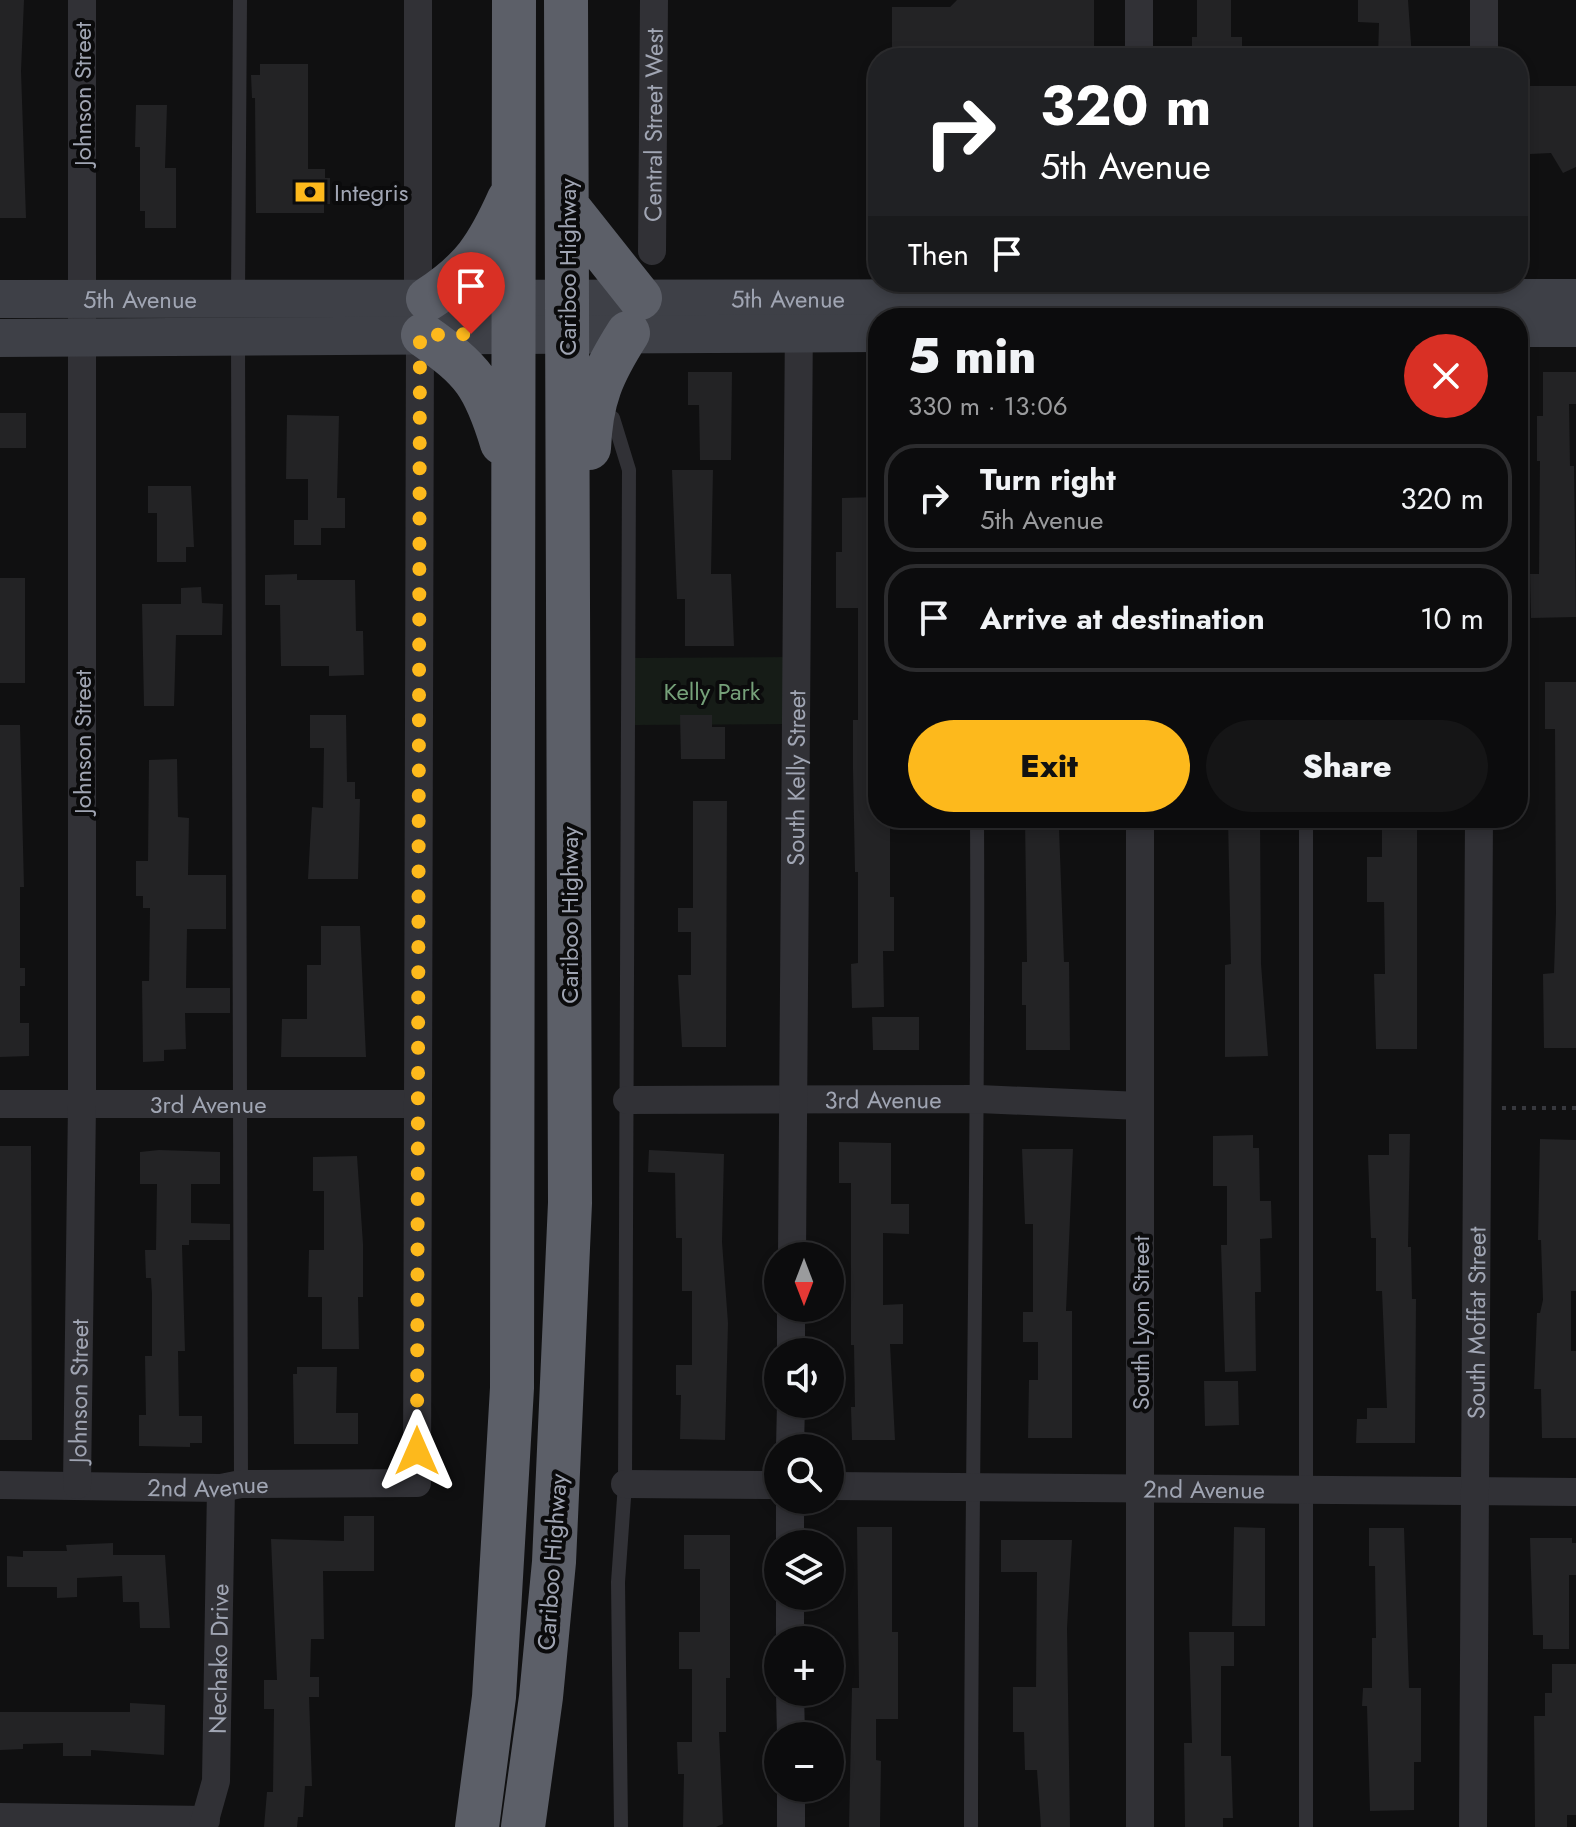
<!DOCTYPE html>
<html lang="en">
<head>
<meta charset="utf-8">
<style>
	body { margin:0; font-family:Jost,sans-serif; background:#151516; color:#f1f3f6; height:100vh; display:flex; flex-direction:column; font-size:30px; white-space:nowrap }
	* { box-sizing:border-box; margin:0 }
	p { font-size:26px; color:#9a9b9d }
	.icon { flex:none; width:44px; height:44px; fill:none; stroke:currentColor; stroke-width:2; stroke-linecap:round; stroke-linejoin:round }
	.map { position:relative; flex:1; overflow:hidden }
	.details { position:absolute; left:868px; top:308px; width:660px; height:520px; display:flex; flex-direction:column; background:#0c0c0d; border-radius:32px; box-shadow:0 4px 12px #0003,0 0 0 2px #2c2c2e }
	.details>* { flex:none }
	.top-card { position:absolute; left:868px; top:48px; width:660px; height:244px; border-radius:32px; box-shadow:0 4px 12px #0003,0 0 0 2px #2c2c2e; background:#202124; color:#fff; overflow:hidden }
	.needle { width:52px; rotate:180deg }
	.controls { position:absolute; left:764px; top:1242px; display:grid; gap:16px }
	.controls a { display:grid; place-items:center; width:80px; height:80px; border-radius:50%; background:#0c0c0d; box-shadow:0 4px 12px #0003,0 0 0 2px #2c2c2e; font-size:40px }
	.pin { position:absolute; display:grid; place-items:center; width:68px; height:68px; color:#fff; margin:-82px -34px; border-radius:50% 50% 50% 0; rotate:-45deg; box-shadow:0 0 8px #0007 }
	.pin .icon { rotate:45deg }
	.me { position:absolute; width:88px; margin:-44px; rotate:0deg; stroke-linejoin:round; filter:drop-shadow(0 0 6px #0008) }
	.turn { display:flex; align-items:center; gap:28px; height:168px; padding:0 40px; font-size:36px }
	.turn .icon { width:104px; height:104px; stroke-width:2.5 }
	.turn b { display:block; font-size:56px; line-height:68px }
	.then { display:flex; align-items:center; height:76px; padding:0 40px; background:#0003; gap:16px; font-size:30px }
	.round { display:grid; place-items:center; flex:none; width:84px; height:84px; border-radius:42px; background:#151516 }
	.overview { display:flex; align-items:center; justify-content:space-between; height:136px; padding:0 40px }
	h1 { font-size:48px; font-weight:800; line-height:60px }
	.primary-button { display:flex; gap:16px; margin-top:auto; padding:16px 40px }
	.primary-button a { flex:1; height:92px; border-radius:48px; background:#fdb91c; color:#111; font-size:32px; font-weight:800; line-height:92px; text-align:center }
	.primary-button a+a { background:#151516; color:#f1f3f6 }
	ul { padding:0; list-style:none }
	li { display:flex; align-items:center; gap:24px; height:108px; margin:0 16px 12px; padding:0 24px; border:4px solid #2c2c2e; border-radius:32px }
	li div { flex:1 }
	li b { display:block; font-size:30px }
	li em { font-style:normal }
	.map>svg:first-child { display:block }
</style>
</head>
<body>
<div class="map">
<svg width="1576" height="1827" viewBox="0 0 1576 1827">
	<rect width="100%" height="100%" fill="#101011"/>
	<path fill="#161c17" d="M788,657V724L635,725V658Z"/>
	<path fill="#232325" d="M0,0H24L21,71L26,218H0Z
		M957,0H1094V58H892V7H950Z
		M1197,0H1231V37H1242V58H1192V37H1197Z
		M1358,0H1408L1412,58H1378L1379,23L1358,22Z
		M260,64H308V169H325V178H330V204H324V213H256L255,98H252L251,75H260Z
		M1530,86H1576V167L1563,173L1551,153L1530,154Z
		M136,105H167L165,168H176V228H145V211H140V147H135Z
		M688,372H732L731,460H700L699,405H688Z
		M1543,372H1576V404H1569L1570,466H1574L1576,617L1531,618L1530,574H1539L1540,461H1537V416H1543Z
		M0,413H26V448H0Z
		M287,415L339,416L337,498H345V528H321V545H294V520H308V479H286Z
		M672,470H713L711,574H731L734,646H685V599H677Z
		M148,486H191L194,547H186V562H157V513H148Z
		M878,497V818H890V897H894V951H883L884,1007L852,1008L851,964L858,963V872H855L853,769V720H858V608H836V552H842V498Z
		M297,574V580H355L356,631H363L364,675L329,676V666H281L280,605H265V575Z
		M0,578H25V683H0Z
		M201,587L202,603L223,604L222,635H176L174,706H144L142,604H181V588Z
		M1545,682H1576V1048H1544L1543,974L1554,973L1556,913L1555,729H1545Z
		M310,715H346L347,782H355V799H360L358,879H308L312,807L323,808L324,748H310Z
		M680,715H712V727H725V759H681Z
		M0,725H20L24,887H20V968H25V986H20V1023H29V1056L0,1057Z
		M177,759L178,817L189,818L188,875H226V929H187L186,988H230V1013H185L186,1049L164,1050V1061L143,1062L142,981H149L150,908H143V896H136V861H148L149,760Z
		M693,801H727L726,1047H682L678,975H691V932H678V908H693Z
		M1025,818H1054V829H1059L1064,962H1069L1070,1050H1026V1005H1022V962H1027Z
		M1228,818H1260L1261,964L1268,1056L1225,1057V965L1231,964Z
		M1382,818H1417V1049H1376L1374,974H1385L1384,902H1367V857H1382Z
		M321,926H360L366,1057H281L282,1019H307V965H321Z
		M872,1017H919V1050H873Z
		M1389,1134H1410L1408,1247H1411L1412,1299H1416L1415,1443H1356L1357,1419H1367V1408H1387L1382,1291H1376V1238H1371L1368,1155H1389Z
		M1253,1135V1148H1259L1260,1201H1271L1272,1238L1260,1239L1261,1292H1255L1256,1371L1225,1372L1221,1245H1227V1186H1213V1136Z
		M1540,1139L1576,1140V1291H1571V1351H1576V1438H1542L1541,1389H1534L1537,1313H1540L1543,1300L1541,1240H1538Z
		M839,1142L891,1143V1204H909V1234L883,1233V1305L903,1304V1344H890L895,1440H852L851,1407H855L854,1345H851V1183H839Z
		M0,1146H31L32,1440H0Z
		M1022,1149H1073L1066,1311H1072V1438H1028L1029,1380H1038V1342H1023V1312H1033V1224H1025Z
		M159,1150L220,1152V1184H191V1223L230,1224V1240H189V1245H182L185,1351H178L179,1416H202V1443H190V1447L139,1446V1415H146L145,1356H152V1294L151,1278H146L145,1250H156L157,1184H140V1152Z
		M649,1150L724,1154L722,1242L728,1323L725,1440L680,1439L681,1395H676V1365H692V1291H682V1238H676L675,1173L648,1172Z
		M357,1156L363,1244V1297H358L359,1349H322V1297H308L309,1250H324V1191H313V1157Z
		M297,1367H337L336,1413H358V1444H294L293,1374H297Z
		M1204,1381H1238L1239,1425L1205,1426Z
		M344,1516H374V1571H323L324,1639H311L310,1677H319V1697H309L312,1786H305L303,1817H298L297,1827H264L267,1792H273L274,1709H264V1680H277L271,1539L344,1541Z
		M857,1527H892V1632H898V1719H876V1760L881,1761L880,1827H849L852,1688H859Z
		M1234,1527L1265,1528V1626H1232Z
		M1369,1528H1404L1409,1688H1421V1762H1414V1810L1370,1811L1367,1706H1362L1363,1688H1372V1638H1376L1375,1566H1369Z
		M684,1535H730V1678H726V1732H719L723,1824L716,1827H683L684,1774H678L677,1742H692V1669H679V1632H700V1569H684Z
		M1530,1538H1572V1543H1576V1575H1569V1649H1543V1635H1533Z
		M1001,1540H1072L1067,1628L1070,1827H1041L1037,1770H1025L1024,1732H1013V1687H1036L1037,1572H1001Z
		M113,1543V1555H165L170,1628H140L139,1602H123L122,1576L77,1578V1597L57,1598V1587H7V1556L23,1557V1551H67L66,1545Z
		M1189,1632H1234V1666H1221V1756H1231L1233,1818H1223V1827H1185L1184,1743H1192Z
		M1552,1664H1576V1815H1567V1827H1535L1534,1716H1545V1693H1552Z
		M130,1703L165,1705L164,1755L91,1750V1756H63V1743L23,1744V1749L0,1750V1712H130Z"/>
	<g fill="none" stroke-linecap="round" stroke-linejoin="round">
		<path stroke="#37383e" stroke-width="4" stroke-dasharray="4 6" stroke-linecap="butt" d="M1502,1108H1576"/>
		<path stroke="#313136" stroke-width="14" d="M238,296L240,0
			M238,336L241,1484
			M613,418L629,470L625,1484L618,1582L621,1827
			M1306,818V1827
			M971,1827C971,1491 979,1154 977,818"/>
		<g stroke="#313136" stroke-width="28">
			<path d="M1139,0V58"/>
			<path d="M1484,58V0"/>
			<path id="s1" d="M652,251L654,0"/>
			<path d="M418,298V0"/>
			<path id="s2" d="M627,1100L979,1099L1140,1106"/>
			<path id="s3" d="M0,1104H418"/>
			<path id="s4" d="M792,1256L799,317"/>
			<path d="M791,1352V1308"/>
			<path d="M790,1448L791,1404"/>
			<path d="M625,1484L778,1485"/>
			<path id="s5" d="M0,1485L221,1488L241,1484L417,1483L420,335"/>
			<path id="s6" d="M77,1485L82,1104V0"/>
			<path id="s7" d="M830,1486L1576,1492"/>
			<path d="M790,1500V1544"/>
			<path d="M790,1596V1640"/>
			<path d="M790,1692L791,1736"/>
			<path d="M791,1788V1827"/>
			<path d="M0,1817L206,1820"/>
			<path id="s8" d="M203,1827L216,1781L221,1488"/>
			<path d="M1140,1827V818"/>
			<path id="s9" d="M1473,1827L1479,818"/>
		</g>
		<g stroke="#3e4047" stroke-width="38">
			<path id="s10" d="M0,299L1576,298"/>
			<path d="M1518,328H1576"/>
			<path d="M0,338L878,333"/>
		</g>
		<path stroke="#5c5f68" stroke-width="44" d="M567,206L640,298
			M428,299C472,271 488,246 509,199
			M423,335C473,370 484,384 502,443
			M589,448C591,399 602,374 628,333
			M477,1827L494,1697L512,1388L514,0
			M523,1827L541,1697L554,1562L570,1203L566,0"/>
	</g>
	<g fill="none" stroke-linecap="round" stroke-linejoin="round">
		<path stroke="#fdb91c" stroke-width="14" stroke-dasharray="0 25.2" d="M417,1451L420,335L471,334"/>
	</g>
	<defs>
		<g id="bank-bare" transform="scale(2.4)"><path d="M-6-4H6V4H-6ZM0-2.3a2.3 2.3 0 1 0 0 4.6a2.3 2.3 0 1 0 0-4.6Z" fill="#fdb91c" stroke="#0b0b0c" stroke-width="2.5" paint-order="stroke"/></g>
	</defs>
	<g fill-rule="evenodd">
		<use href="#bank-bare" x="310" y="192"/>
	</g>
	<g text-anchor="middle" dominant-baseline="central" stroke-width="8" stroke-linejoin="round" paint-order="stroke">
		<g font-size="24" fill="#a0a5b3" stroke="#0b0b0c">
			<text transform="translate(82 94) rotate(-90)">Johnson Street</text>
			<text stroke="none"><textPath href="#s1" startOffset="126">Central Street West</textPath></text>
			<text transform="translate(567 267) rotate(-90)">Cariboo Highway</text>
			<text stroke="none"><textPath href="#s10" startOffset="788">5th Avenue</textPath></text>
			<text stroke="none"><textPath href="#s10" startOffset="140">5th Avenue</textPath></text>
			<text transform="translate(82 742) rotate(-90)">Johnson Street</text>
			<text stroke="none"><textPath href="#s4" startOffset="478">South Kelly Street</textPath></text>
			<text transform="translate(569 915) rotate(-90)">Cariboo Highway</text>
			<text stroke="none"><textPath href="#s2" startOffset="256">3rd Avenue</textPath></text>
			<text stroke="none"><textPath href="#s3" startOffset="208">3rd Avenue</textPath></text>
			<text stroke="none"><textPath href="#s9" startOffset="504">South Moffat Street</textPath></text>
			<text transform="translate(1140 1323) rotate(-90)">South Lyon Street</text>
			<text stroke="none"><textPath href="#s6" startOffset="94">Johnson Street</textPath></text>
			<text stroke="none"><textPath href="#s5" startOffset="208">2nd Avenue</textPath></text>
			<text stroke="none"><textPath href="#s7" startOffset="374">2nd Avenue</textPath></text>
			<text transform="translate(552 1562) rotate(-86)">Cariboo Highway</text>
			<text stroke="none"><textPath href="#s8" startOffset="170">Nechako Drive</textPath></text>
		</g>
		<g font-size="24" fill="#a0a5b3" stroke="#0b0b0c" text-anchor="start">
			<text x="334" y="192">Integris</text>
		</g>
		<g font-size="24" fill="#75a079" stroke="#0b0b0c">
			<text x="712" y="691">Kelly Park</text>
		</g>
	</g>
</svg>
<div class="controls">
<a><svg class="needle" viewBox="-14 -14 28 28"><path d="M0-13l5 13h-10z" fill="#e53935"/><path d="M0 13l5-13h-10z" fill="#9a9b9d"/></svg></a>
<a><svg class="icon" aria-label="sound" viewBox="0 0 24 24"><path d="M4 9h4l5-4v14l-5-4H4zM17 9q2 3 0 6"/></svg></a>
<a><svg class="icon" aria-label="search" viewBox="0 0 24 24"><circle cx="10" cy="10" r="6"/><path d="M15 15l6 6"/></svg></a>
<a><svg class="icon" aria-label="layers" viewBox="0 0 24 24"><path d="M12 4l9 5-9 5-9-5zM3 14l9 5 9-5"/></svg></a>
<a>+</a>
<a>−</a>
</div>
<div class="pin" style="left:471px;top:334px;background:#d93025"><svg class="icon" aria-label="arrive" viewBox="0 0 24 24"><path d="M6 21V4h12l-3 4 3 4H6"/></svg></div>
<svg class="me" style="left:417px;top:1451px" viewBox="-20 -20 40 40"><path d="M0-17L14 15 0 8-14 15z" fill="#fdb91c" stroke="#fff" stroke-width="4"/></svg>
<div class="top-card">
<div class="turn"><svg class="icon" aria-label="right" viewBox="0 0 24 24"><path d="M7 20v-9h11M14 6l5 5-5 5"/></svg><div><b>320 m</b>5th Avenue</div></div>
<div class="then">Then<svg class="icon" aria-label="arrive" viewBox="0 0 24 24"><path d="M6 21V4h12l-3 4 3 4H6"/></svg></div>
</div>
<section class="details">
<div class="overview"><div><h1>5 min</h1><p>330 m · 13:06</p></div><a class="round" style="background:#d93025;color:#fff"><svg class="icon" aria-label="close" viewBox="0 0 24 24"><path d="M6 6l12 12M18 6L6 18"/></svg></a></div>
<ul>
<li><svg class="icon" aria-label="right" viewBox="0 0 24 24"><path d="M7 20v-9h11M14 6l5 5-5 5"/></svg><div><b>Turn right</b><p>5th Avenue</p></div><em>320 m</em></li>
<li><svg class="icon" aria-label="arrive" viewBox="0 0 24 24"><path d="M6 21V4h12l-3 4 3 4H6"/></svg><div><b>Arrive at destination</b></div><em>10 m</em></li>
</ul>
<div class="primary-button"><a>Exit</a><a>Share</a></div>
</section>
</div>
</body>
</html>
